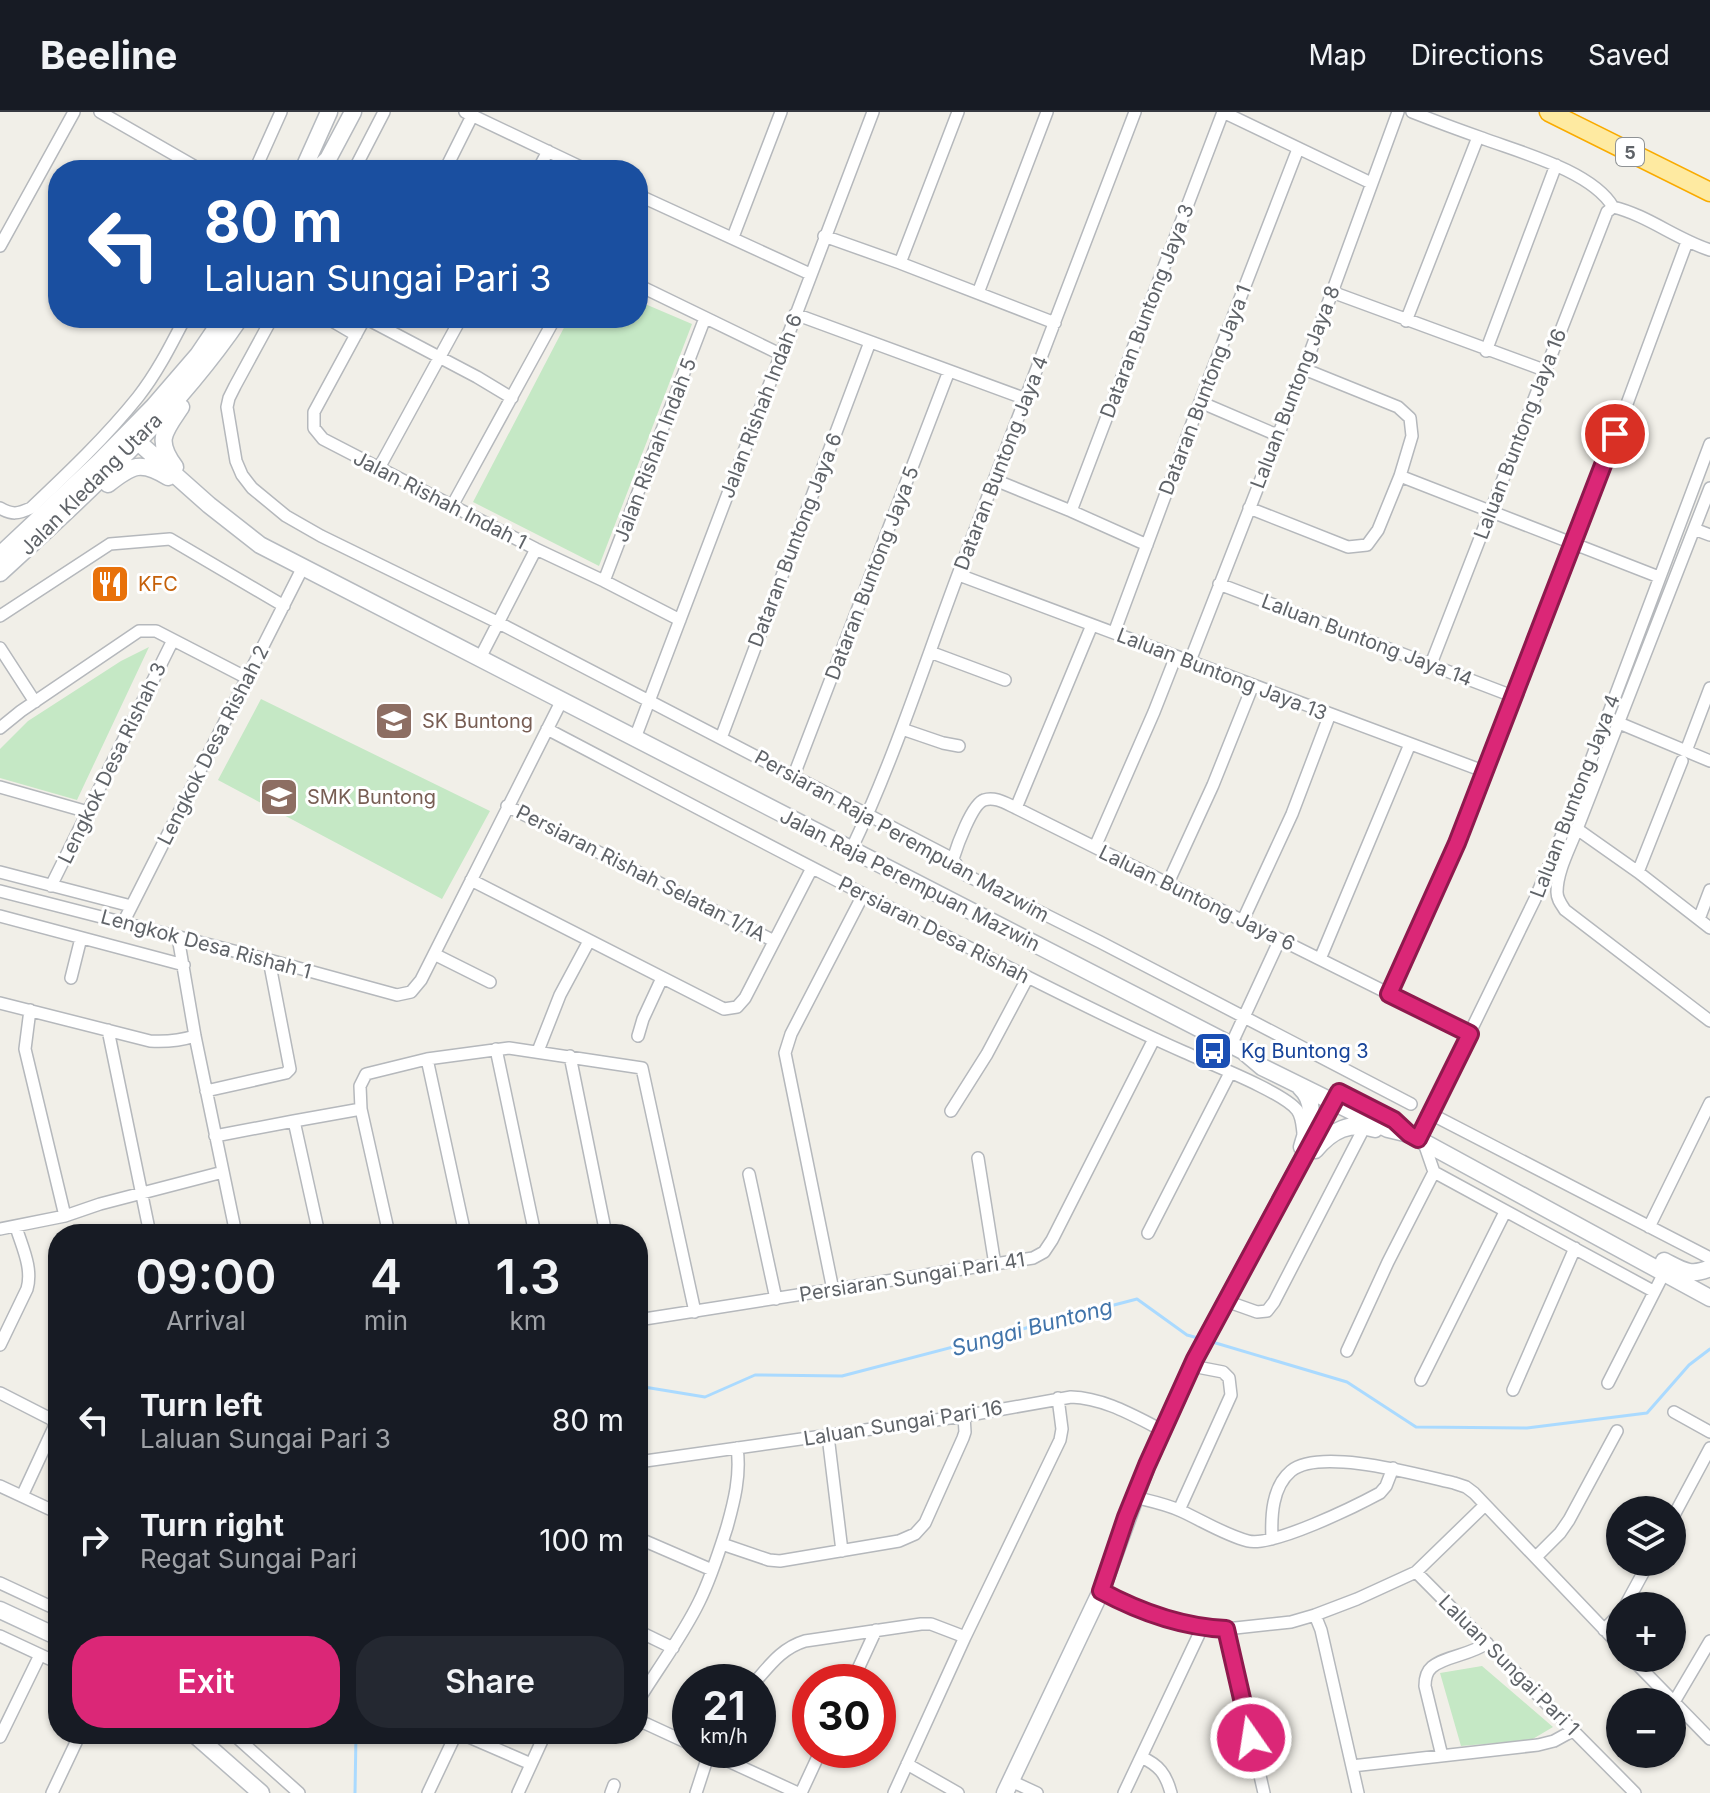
<!DOCTYPE html>
<html lang="en">
<head>
<meta charset="utf-8">
<style>
	body { margin:0; font-family:Inter,sans-serif; background:#242831; color:#f1f3f6; height:100vh; display:flex; flex-direction:column; font-size:30px; white-space:nowrap }
	* { box-sizing:border-box; margin:0 }
	p { font-size:26px; color:#9ea1a6 }
	.icon { flex:none; width:44px; height:44px; fill:none; stroke:currentColor; stroke-width:2; stroke-linecap:round; stroke-linejoin:round }
	.map { position:relative; flex:1; overflow:hidden }
	.side { position:absolute; left:48px; top:1112px; width:600px; height:520px; display:flex; flex-direction:column; background:#171b24; border-radius:32px; box-shadow:0 2px 6px #0004 }
	.side>* { flex:none }
	.guide { position:absolute; left:48px; top:48px; width:600px; height:168px; border-radius:32px; box-shadow:0 2px 6px #0004; background:#1a4fa0; color:#fff; overflow:hidden }
	.buttons { position:absolute; left:1606px; top:1384px; display:grid; gap:16px }
	.buttons a { display:grid; place-items:center; width:80px; height:80px; border-radius:50%; background:#171b24; box-shadow:0 2px 6px #0004; font-size:40px }
	.speed { position:absolute; left:672px; top:1552px; display:flex; gap:16px; font-size:40px; font-weight:700; text-align:center }
	.speed>* { display:grid; place-content:center; width:104px; height:104px; border-radius:50%; background:#171b24; box-shadow:0 2px 6px #0004; line-height:1 }
	.speed small { font-size:20px; font-weight:400 }
	.speed .limit { border:12px solid #d22; background:#fff; color:#111 }
	.pin { position:absolute; display:grid; place-items:center; width:68px; height:68px; color:#fff; margin:-34px; border:4px solid #fff; border-radius:50%; box-shadow:0 2px 8px #0007 }
	.me { position:absolute; width:88px; margin:-44px; rotate:347deg; stroke-linejoin:round; filter:drop-shadow(0 0 6px #0008) }
	.turn { display:flex; align-items:center; gap:28px; height:168px; padding:0 24px; font-size:36px }
	.turn .icon { width:104px; height:104px; stroke-width:2.5 }
	.turn b { display:block; font-size:56px; line-height:68px }
	.eta { display:flex; justify-content:space-evenly; align-items:center; height:136px; text-align:center }
	.eta b { font-size:48px; font-weight:600; line-height:56px }
	.button { display:flex; gap:16px; margin-top:auto; padding:16px 24px }
	.button a { flex:1; height:92px; border-radius:32px; background:#db2777; color:#fff; font-size:32px; font-weight:600; line-height:92px; text-align:center }
	.button a+a { background:#242831; color:#f1f3f6 }
	ul { padding:0; list-style:none }
	li { display:flex; align-items:center; gap:24px; height:120px; padding:0 24px }
	li div { flex:1 }
	li b { display:block; font-size:30px }
	li em { font-style:normal }
	header { display:flex; align-items:center; gap:48px; box-sizing:border-box; height:112px; padding:0 40px; background:#171b24; border-bottom:2px solid #363941 }
	header strong { font-size:38px }
	nav { display:flex; gap:44px; margin-inline-start:auto; font-size:28px }
	.map>svg:first-child { display:block }
</style>
</head>
<body>
<header>
<strong>Beeline</strong>
<nav><a>Map</a><a>Directions</a><a>Saved</a></nav>
</header>
<div class="map">
<svg width="1710" height="1681" viewBox="0 0 1710 1681">
	<rect width="100%" height="100%" fill="#f1efe8"/>
	<path fill="#c5e8c5" d="M638,189L692,212L599,454L473,390L569,206H638Z
		M149,535L77,688L0,666V637L28,609L121,549Z
		M261,587L490,699L442,787L218,668Z
		M1482,1554L1553,1615L1531,1628L1461,1634L1440,1561Z"/>
	<g fill="none" stroke-linecap="round" stroke-linejoin="round">
		<path stroke="#aadaff" stroke-width="3" d="M1209,1229L1347,1270L1416,1315L1527,1316L1647,1301L1689,1253L1710,1237
			M638,1274L705,1285L755,1263L842,1264L1137,1187L1187,1223L1198,1226
			M355,1681L356,1622"/>
		<g stroke="#b5b8bc" stroke-width="14">
			<path id="minor" d="M100,0L201,58
				M465,0L587,58
				M1412,0C1435,9 1459,18 1482,26C1519,40 1592,59 1613,95C1647,103 1676,127 1710,138
				M255,58L281,0
				M354,58L384,0
				M445,58L472,4
				M538,58L548,39
				M638,83L810,162
				M824,124L900,151L1055,211
				M733,125L781,0
				M0,134L74,0
				M900,151L958,0
				M638,173L780,242
				M1332,180L1544,258
				M978,181L1047,0
				M795,202L1026,287
				M272,206L235,274L229,286L227,295L236,349L242,363L252,376L286,404L321,424L499,511L953,747L958,755L966,763L1100,830L1411,992
				M327,206L356,223
				M365,206L314,300V316L323,327L536,437L604,469L680,508
				M365,206L477,265L512,286
				M1406,209L1478,25
				M1486,239L1556,53
				M1200,290L1277,323
				M379,356L461,206
				M1400,364L1659,465
				M995,368L1071,399L1147,433
				M1710,376L1577,717C1570,736 1557,759 1557,780C1557,787 1561,792 1565,798L1710,909
				M452,394L555,206
				M0,396C12,403 18,402 31,396C68,361 106,325 138,285C157,261 171,233 185,206
				M1249,396L1348,435L1367,433L1378,418L1400,364L1412,324L1410,306L1398,295L1304,257
				M1071,399L1223,0L1371,71
				M1694,417L1710,423
				M959,463L1486,660
				M604,469L705,206
				M1219,472L1515,585
				M0,504L110,432L170,427L284,494
				M1114,521L1200,290L1298,37
				M0,536L35,590
				M930,540L1005,568
				M480,546L536,437
				M1190,549L1304,257L1398,0
				M1431,552L1607,100L1613,95
				M1619,611L1710,649
				M0,616L21,599L139,519H156L247,566
				M547,617C694,694 840,772 988,845C1053,878 1118,911 1184,940C1208,951 1283,980 1297,998C1302,1005 1302,1013 1303,1021
				M902,617L943,631L959,634
				M635,626L873,0
				M721,626L870,230
				M1686,639L1710,576
				M794,663L949,259
				M0,675L88,700
				M507,694L774,829
				M1016,696L1092,513
				M1577,717L1638,760L1710,816
				M1095,735L1154,600L1176,544
				M851,738C894,648 924,553 959,460C1018,307 1076,153 1135,0
				M953,747C957,734 972,692 984,688C995,684 1007,692 1016,696L1470,922
				M0,760L131,794
				M1638,760L1682,649
				M471,768L724,897L737,895L745,886L812,756
				M1168,771L1213,673L1253,573
				M51,774L173,528
				M0,779L269,848L397,883L411,880L421,868L562,588
				M0,804L184,853
				M1699,807L1710,778
				M1243,808L1292,702L1330,602
				M123,811L303,455
				M178,825L195,924L236,1122
				M434,842L490,870
				M1320,847L1410,632
				M71,866L81,826
				M1389,882C1503,637 1593,382 1687,130
				M0,891L150,929C167,930 179,929 195,924
				M30,898L25,937L65,1104
				M108,918L150,1122
				M638,924L643,907L662,866
				M1231,933L1280,827
				M496,937L535,1122
				M538,939L560,883L589,829
				M570,944L606,1122
				M427,947L465,1122
				M206,979L286,961L290,957L269,848
				M951,999L987,942L1028,865
				M1431,1002L1710,1146
				M215,1024L294,1009
				M1418,1027L1535,787L1573,696L1710,332
				M1424,1031L1434,1060L1653,1179
				M978,1046L995,1153
				M749,1062L776,1187
				M1649,1115L1710,991
				M0,1117L65,1104L100,1092L223,1060
				M1148,1121L1230,961
				M319,1122L294,1009L361,997
				M389,1122L361,997L360,974L366,962L427,947L509,936L642,956L695,1200
				M833,1178L785,941L791,922L863,783
				M1226,1189L1257,1200L1267,1199L1274,1190L1365,1014
				M638,1208L1033,1146L1044,1140L1052,1128L1154,927
				M0,1233L27,1177C33,1156 22,1135 16,1115
				M1347,1239L1388,1150L1434,1060
				M1421,1268L1505,1100
				M1608,1271L1664,1161
				M1513,1278L1575,1136
				M0,1281L51,1307L55,1313L22,1384
				M1674,1300L1710,1320
				M828,1324L842,1439
				M638,1350L964,1304L1071,1285C1104,1286 1134,1304 1162,1318
				M0,1374L58,1401
				M1134,1385C1150,1389 1166,1392 1181,1399C1203,1409 1225,1423 1248,1429C1273,1435 1356,1394 1380,1381L1386,1374L1393,1356
				M1179,1398L1231,1283L1229,1266L1223,1260L1192,1254
				M1672,1407L1710,1336
				M638,1426L712,1458
				M1272,1427C1271,1404 1272,1375 1291,1359C1320,1335 1419,1363 1454,1371L1466,1375L1474,1381L1620,1534
				M722,1432L769,1448L780,1449L899,1429L915,1422L925,1411L963,1326L965,1320L964,1304
				M1536,1445L1560,1421L1569,1408L1617,1319
				M1416,1460L1635,1681
				M0,1471L58,1498
				M1101,1479L1139,1497L1172,1508L1202,1516L1226,1517L1291,1510L1315,1503L1357,1487L1416,1460L1485,1393
				M1625,1494L1649,1450
				M1315,1503L1321,1518L1358,1681
				M1226,1517L1264,1681
				M1604,1518L1620,1501
				M638,1519L673,1536
				M0,1524L58,1551
				M1631,1546L1710,1627
				M755,1570C770,1553 782,1536 805,1529L921,1512H931L965,1525
				M852,1570L876,1518
				M638,1589C658,1556 682,1525 699,1490C711,1466 719,1440 727,1415C734,1390 741,1363 737,1336
				M1674,1590L1710,1529
				M638,1608L690,1632
				M233,1622L299,1681
				M462,1622L531,1652
				M0,1625L40,1543
				M704,1638L798,1681
				M1442,1644L1425,1574C1425,1567 1426,1560 1432,1555C1445,1544 1471,1543 1487,1531
				M1141,1645C1159,1653 1166,1662 1171,1681
				M907,1652L958,1681
				M1352,1654L1538,1633L1554,1629L1574,1618
				M1011,1669L1037,1681
				M52,1681L80,1622
				M428,1681L456,1622
				M518,1681L545,1622
				M611,1681L614,1673
				M696,1681L710,1638
				M801,1681L821,1638
				M894,1681L965,1525L1060,1328L1062,1317L1058,1286
				M1124,1681L1202,1516"/>
		</g>
		<g stroke="#b6babf" stroke-width="19">
			<path id="secondary" d="M320,55L328,47L353,0
				M303,58L329,0
				M128,321L209,393L260,433L1243,939L1262,955L1388,1017L1409,1022L1710,1186
				M175,355C155,328 164,320 181,295
				M108,372C132,353 141,348 168,365
				M0,443L99,350L154,294L198,243L223,206
				M0,461C86,382 174,303 240,206
				M1300,975C1319,993 1308,1013 1302,1035
				M1315,1038C1332,1018 1350,1009 1375,1017
				M1664,1149C1682,1158 1690,1165 1710,1156
				M0,1498L58,1525
				M194,1622L261,1681
				M1005,1681L1101,1479L1147,1353L1195,1247L1338,981"/>
		</g>
		<g stroke="#f9ab00" stroke-width="21">
			<path id="trunk" d="M1549,0L1710,80"/>
		</g>
		<use href="#minor" stroke="#fff" stroke-width="11"/>
		<use href="#secondary" stroke="#fff" stroke-width="16"/>
		<use href="#trunk" stroke="#feeaa1" stroke-width="18"/>
	</g>
	<g fill="none" stroke-linecap="round" stroke-linejoin="round">
		<g stroke="#8e194d" stroke-width="20">
			<path id="route" d="M1251,1626L1226,1517C1182,1515 1140,1500 1101,1479L1126,1405L1147,1353L1195,1247L1339,980L1394,1008L1409,1022L1418,1027L1470,922L1389,882L1457,731L1615,322"/>
		</g>
		<use href="#route" stroke="#db2777" stroke-width="14"/>
	</g>
	<defs>
		<g id="restaurant-square" transform="scale(2)"><rect x="-9" y="-9" width="18" height="18" rx="4" fill="#e8710a" stroke="#fff"/><path d="M-5-6h1v4h1v-4h1v4h1v-4h1v5L-1.5 .5V6h-2V.5L-5-1ZM5-6V6H3V1.5H1.5Q1.5-4 5-6Z" fill="#fff"/></g>
		<g id="school-square" transform="scale(2)"><rect x="-9" y="-9" width="18" height="18" rx="4" fill="#8d6e63" stroke="#fff"/><path d="M0-5L7-2L0 1L-7-2ZM-4 1L0 2.5L4 1V4Q0 6-4 4Z" fill="#fff"/></g>
		<g id="bus-square" transform="scale(2)"><rect x="-9" y="-9" width="18" height="18" rx="4" fill="#1a4fb4" stroke="#fff"/><path d="M-5-6H5V4H4V6H2V4H-2V6H-4V4H-5ZM-3.5-4V0h7V-4ZM-3.5 1.2v1.5H-2V1.2ZM2 1.2v1.5H3.5V1.2Z" fill="#fff"/></g>
	</defs>
	<g fill-rule="evenodd">
		<use href="#restaurant-square" x="110" y="472"/>
		<use href="#school-square" x="394" y="609"/>
		<use href="#school-square" x="279" y="685"/>
		<use href="#bus-square" x="1213" y="939"/>
	</g>
	<g text-anchor="middle" dominant-baseline="central" stroke-width="6" stroke-linejoin="round" paint-order="stroke">
		<rect fill="#fff" stroke="#8f9295" stroke-width="2" x="1616" y="26" width="28" height="28" rx="6"/>
		<g font-size="18" font-weight="bold" fill="#5f6368">
			<text x="1630" y="40">5</text>
		</g>
		<g font-size="20" fill="#5f6368" stroke="#fff">
			<text transform="translate(1147 199) rotate(-69)">Dataran Buntong Jaya 3</text>
			<text transform="translate(1295 275) rotate(-69)">Laluan Buntong Jaya 8</text>
			<text transform="translate(1205 278) rotate(-69)">Dataran Buntong Jaya 1</text>
			<text transform="translate(761 294) rotate(-69)">Jalan Rishah Indah 6</text>
			<text transform="translate(1520 322) rotate(-69)">Laluan Buntong Jaya 16</text>
			<text transform="translate(655 338) rotate(-69)">Jalan Rishah Indah 5</text>
			<text transform="translate(1001 351) rotate(-69)">Dataran Buntong Jaya 4</text>
			<text transform="translate(91 372) rotate(-45)">Jalan Kledang Utara</text>
			<text transform="translate(440 388) rotate(27)">Jalan Rishah Indah 1</text>
			<text transform="translate(795 428) rotate(-69)">Dataran Buntong Jaya 6</text>
			<text transform="translate(872 461) rotate(-69)">Dataran Buntong Jaya 5</text>
			<text transform="translate(1367 528) rotate(21)">Laluan Buntong Jaya 14</text>
			<text transform="translate(1222 562) rotate(21)">Laluan Buntong Jaya 13</text>
			<text transform="translate(213 633) rotate(-63)">Lengkok Desa Rishah 2</text>
			<text transform="translate(112 651) rotate(-64)">Lengkok Desa Rishah 3</text>
			<text transform="translate(1575 684) rotate(-69)">Laluan Buntong Jaya 4</text>
			<text transform="translate(902 724) rotate(29)">Persiaran Raja Perempuan Mazwim</text>
			<text transform="translate(641 761) rotate(27)">Persiaran Rishah Selatan 1/1A</text>
			<text transform="translate(910 768) rotate(27)">Jalan Raja Perempuan Mazwin</text>
			<text transform="translate(1197 786) rotate(26)">Laluan Buntong Jaya 6</text>
			<text transform="translate(934 818) rotate(27)">Persiaran Desa Rishah</text>
			<text transform="translate(206 832) rotate(15)">Lengkok Desa Rishah 1</text>
			<text transform="translate(912 1165) rotate(-9)">Persiaran Sungai Pari 41</text>
			<text transform="translate(903 1311) rotate(-9)">Laluan Sungai Pari 16</text>
			<text transform="translate(1509 1553) rotate(45)">Laluan Sungai Pari 1</text>
		</g>
		<g font-size="20" fill="#c56008" stroke="#fff" text-anchor="start">
			<text x="138" y="472">KFC</text>
		</g>
		<g font-size="20" fill="#785e54" stroke="#fff" text-anchor="start">
			<text x="422" y="609">SK Buntong</text>
			<text x="307" y="685">SMK Buntong</text>
		</g>
		<g font-size="20" fill="#164399" stroke="#fff" text-anchor="start">
			<text x="1241" y="939">Kg Buntong 3</text>
		</g>
		<g font-size="22" font-style="italic" fill="#4174aa" stroke="#fff">
			<text transform="translate(1032 1215) rotate(-15)">Sungai Buntong</text>
		</g>
	</g>
</svg>
<div class="buttons">
<a><svg class="icon" aria-label="layers" viewBox="0 0 24 24"><path d="M12 4l9 5-9 5-9-5zM3 14l9 5 9-5"/></svg></a>
<a>+</a>
<a>−</a>
</div>
<div class="speed"><div>21<small>km/h</small></div><div class="limit">30</div></div>
<div class="pin" style="left:1615px;top:322px;background:#d93025"><svg class="icon" aria-label="arrive" viewBox="0 0 24 24"><path d="M6 21V4h12l-3 4 3 4H6"/></svg></div>
<svg class="me" style="left:1251px;top:1626px" viewBox="-20 -20 40 40"><circle r="17" fill="#db2777" stroke="#fff" stroke-width="3"/><path d="M0-11L8 9 0 5-8 9z" fill="#fff"/></svg>
<div class="guide">
<div class="turn"><svg class="icon" aria-label="left" viewBox="0 0 24 24"><path d="M17 20v-9H6M10 6l-5 5 5 5"/></svg><div><b>80 m</b>Laluan Sungai Pari 3</div></div>
</div>
<section class="side">
<div class="eta">
<div><b>09:00</b><p>Arrival</p></div>
<div><b>4</b><p>min</p></div>
<div><b>1.3</b><p>km</p></div>
</div>
<ul>
<li><svg class="icon" aria-label="left" viewBox="0 0 24 24"><path d="M17 20v-9H6M10 6l-5 5 5 5"/></svg><div><b>Turn left</b><p>Laluan Sungai Pari 3</p></div><em>80 m</em></li>
<li><svg class="icon" aria-label="right" viewBox="0 0 24 24"><path d="M7 20v-9h11M14 6l5 5-5 5"/></svg><div><b>Turn right</b><p>Regat Sungai Pari</p></div><em>100 m</em></li>
</ul>
<div class="button"><a>Exit</a><a>Share</a></div>
</section>
</div>
</body>
</html>
